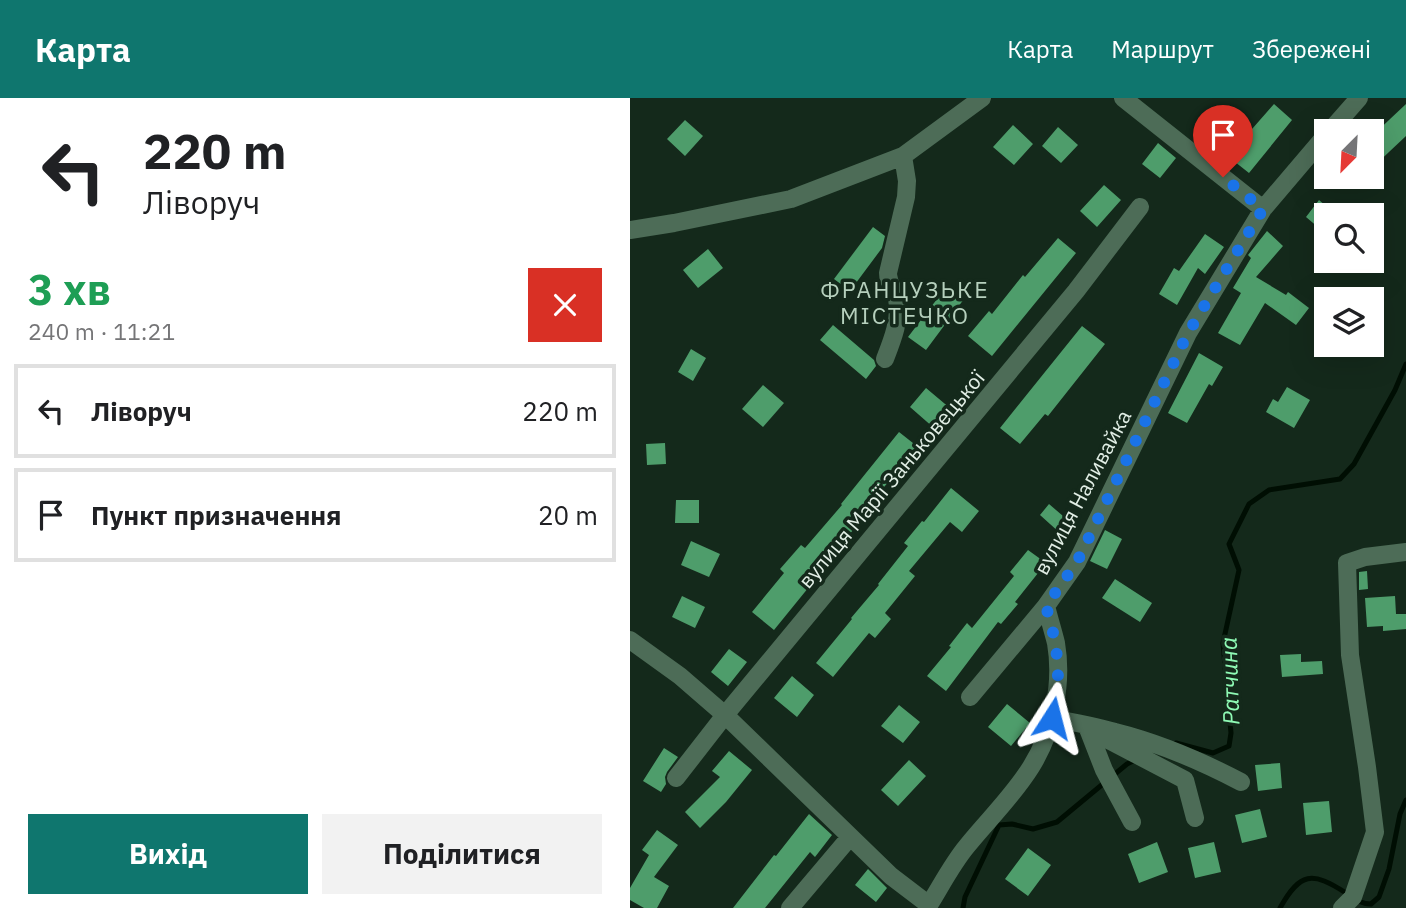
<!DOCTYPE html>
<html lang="uk">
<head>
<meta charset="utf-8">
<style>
	body { margin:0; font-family:"IBM Plex Sans",sans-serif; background:#f2f2f2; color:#202124; height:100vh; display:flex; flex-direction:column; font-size:26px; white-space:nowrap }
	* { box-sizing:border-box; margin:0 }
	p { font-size:23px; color:#757577 }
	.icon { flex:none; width:38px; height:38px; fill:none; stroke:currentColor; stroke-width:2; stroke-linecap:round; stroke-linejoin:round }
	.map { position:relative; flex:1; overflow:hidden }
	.sheet { display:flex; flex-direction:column; background:#fff; width:630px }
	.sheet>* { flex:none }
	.guide { background:#fff; color:#202124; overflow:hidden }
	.needle { width:46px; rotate:204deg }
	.fabs { position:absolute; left:684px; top:21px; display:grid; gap:14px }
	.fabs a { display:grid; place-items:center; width:70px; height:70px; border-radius:0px; background:#fff; box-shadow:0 7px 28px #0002; font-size:35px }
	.pin { position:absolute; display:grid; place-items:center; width:60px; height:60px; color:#fff; margin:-72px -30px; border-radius:50% 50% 50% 0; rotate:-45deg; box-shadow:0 0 7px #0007 }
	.pin .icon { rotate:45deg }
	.me { position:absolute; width:77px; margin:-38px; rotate:9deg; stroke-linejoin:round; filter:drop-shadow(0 0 5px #0008) }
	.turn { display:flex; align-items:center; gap:24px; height:147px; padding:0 28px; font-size:32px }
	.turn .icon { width:91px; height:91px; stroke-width:2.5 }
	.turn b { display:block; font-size:49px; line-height:60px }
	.round { display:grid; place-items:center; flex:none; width:74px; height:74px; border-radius:0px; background:#f2f2f2 }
	.head { display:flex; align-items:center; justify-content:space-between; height:119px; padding:0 28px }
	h1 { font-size:42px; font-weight:800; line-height:52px; color:#1e9e55 }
	.primary-button { display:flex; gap:14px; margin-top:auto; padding:14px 28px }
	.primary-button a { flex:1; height:80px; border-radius:0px; background:#0f766e; color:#fff; font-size:28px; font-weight:800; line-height:80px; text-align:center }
	.primary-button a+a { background:#f2f2f2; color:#202124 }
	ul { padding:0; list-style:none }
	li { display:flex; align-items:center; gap:21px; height:94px; margin:0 14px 10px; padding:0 14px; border:4px solid #e0e0e0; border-radius:0px }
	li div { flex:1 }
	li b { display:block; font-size:26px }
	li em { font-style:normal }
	header { display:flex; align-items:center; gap:42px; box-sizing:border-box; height:98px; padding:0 35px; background:#0f766e; color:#fff }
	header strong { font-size:33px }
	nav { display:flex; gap:38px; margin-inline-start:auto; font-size:24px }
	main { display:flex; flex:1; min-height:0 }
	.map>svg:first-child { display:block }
</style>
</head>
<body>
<header>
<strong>Карта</strong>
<nav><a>Карта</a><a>Маршрут</a><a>Збережені</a></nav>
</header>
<main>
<section class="sheet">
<div class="guide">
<div class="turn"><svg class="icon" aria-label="left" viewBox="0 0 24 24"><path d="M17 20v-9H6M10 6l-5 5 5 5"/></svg><div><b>220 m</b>Ліворуч</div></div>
</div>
<div class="head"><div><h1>3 хв</h1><p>240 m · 11:21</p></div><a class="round" style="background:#d93025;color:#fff"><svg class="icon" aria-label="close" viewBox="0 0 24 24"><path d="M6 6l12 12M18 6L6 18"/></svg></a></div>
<ul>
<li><svg class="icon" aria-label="left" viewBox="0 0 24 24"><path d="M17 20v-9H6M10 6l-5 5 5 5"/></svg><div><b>Ліворуч</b></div><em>220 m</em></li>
<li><svg class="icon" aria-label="arrive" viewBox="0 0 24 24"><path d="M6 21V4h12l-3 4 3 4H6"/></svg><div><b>Пункт призначення</b></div><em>20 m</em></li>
</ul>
<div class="primary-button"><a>Вихід</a><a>Поділитися</a></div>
</section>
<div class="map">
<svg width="776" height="810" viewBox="0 0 776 810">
	<rect width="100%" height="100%" fill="#14291b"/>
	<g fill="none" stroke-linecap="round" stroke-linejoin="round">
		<path stroke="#000e03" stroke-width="5" d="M546,645L583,655L599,648L601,635L593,545L609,472L599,446L619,406L639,392L710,381L724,366L765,292L776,266
			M333,810L335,799L369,727L382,726L403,731L427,724L497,666L505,662
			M650,810C670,774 682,773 716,795C725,801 731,806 741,806L749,799L759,771L770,716L776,702"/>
	</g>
	<path fill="#4e9d6b" d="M644,6L662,22L619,75L600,60L606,53L595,43L605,31L615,39Z
		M776,6V38L742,70V38Z
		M55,22L73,38L55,58L37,41Z
		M383,27L403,46L384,67L363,49Z
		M428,29L448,47L431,65L412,48Z
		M528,45L546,60L530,80L512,66Z
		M474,87L491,102L467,129L450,113Z
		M689,102L696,108V136L676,119Z
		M243,129L255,138L252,150L220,193L204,181Z
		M637,133L653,148L626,179L656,197L658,194L679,210L666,227L635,205L610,247L588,235L611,195L603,190L621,160L618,157Z
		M575,136L594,149L575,176L568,170L547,207L529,196L544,170L549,173Z
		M428,140L446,155L362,258L338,238L359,213L362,216L393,177L395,179Z
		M78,151L93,170L68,190L53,172Z
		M317,188L334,201L296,252L278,239Z
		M203,227L244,262L246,268L236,281L190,242Z
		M452,228L475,246L418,318L415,316L390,346L370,330Z
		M61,251L76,260L63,283L48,274Z
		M569,255L593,269L582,288L579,286L557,325L538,315Z
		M133,287L154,305L133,329L112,311Z
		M657,289L680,302L664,330L636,314L643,301L648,304Z
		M296,290L321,311L304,330L280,309Z
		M269,334L288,349L221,428L224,431L194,466L196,468L144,532L122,514L154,475L150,471L171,447L175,450L212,407L211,406Z
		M35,345L36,366L17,367L16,346Z
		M321,390L349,413L332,434L320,424L279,473L285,478L255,515L261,521L245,540L239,535L203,579L186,565L222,521L221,520L249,487L248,486L278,448L274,445L292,423L294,424Z
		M46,402H69V425H45Z
		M419,406L440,424L430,435L410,417Z
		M475,432L492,441L477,471L460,463Z
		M61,443L90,456L79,479L51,467Z
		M398,452L416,465L385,504L388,506L371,526L368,524L316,593L297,578L321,549L319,548L337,525L342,530L384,478L380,474Z
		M737,473L738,491L729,492V474Z
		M485,481L522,505L510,524L472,500Z
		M52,498L75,509L65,530L42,519Z
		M765,498L766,516H776V531L753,533V528L737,529L735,500Z
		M99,551L117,564L98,588L81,574Z
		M671,556V564L692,563L693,576L652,579L650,557Z
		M162,578L184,597L167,619L144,600Z
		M377,606L400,625L381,648L358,629Z
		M269,607L290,624L273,645L251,628Z
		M34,650L48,659L37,674L35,679L36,686L31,694L13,683Z
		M99,653L122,672L96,704L70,730L55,714L90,679L82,673Z
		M279,662L296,678L268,708L251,692Z
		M650,665L652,690L628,693L625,667Z
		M699,703L702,734L676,737L673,705Z
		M630,711L637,739L612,745L605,717Z
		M179,716L202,737L185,759L180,754L135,810H103L144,757L146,758Z
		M27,732L48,747L24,779L39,788L27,810H14L0,802V790L19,757L12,752Z
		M527,744L538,774L509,785L498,756Z
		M584,744L591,774L565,780L558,750Z
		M398,750L421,767L398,798L375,781Z
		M238,771L257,790L246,804L225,787Z"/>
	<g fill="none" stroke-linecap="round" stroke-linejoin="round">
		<path stroke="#4d6c57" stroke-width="18" d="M493,0L633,111
			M700,33L729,0
			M0,132L44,125L161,101L273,58L352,0
			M255,261C262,243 271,221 267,201C264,192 258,185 258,175L276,99L277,83L273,58
			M0,542L50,578L95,617L261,778L299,807
			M340,599L416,508
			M421,620C443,624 464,628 485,634C529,645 571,663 611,684
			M458,631L474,672L502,724
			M469,637L555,682L565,720
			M46,680L95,617L446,193L510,109
			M160,810L220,739
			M299,810V807C311,788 322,766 337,748C358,722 383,698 401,669C423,634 433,586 426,545C423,533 419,520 416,508L447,464L558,235L633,111L696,37
			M712,810L723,799L745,734L737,669L720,557L717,465L735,459L776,454"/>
	</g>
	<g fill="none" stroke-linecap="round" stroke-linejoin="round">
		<path stroke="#1a73e8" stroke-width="12" stroke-dasharray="0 21.6" d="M422,620L428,579L426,546L416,508L447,464L558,235L633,111L593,79"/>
	</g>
	<g text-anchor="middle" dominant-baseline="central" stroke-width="7" stroke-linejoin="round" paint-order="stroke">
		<g font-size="21" fill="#e1eee5" stroke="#14291b">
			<text transform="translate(261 381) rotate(-50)">вулиця Марії Заньковецької</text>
			<text transform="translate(452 394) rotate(-62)">вулиця Наливайка</text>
		</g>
		<g font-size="23" letter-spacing="2" fill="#b6d0bd" stroke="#14291b">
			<text x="275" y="191">ФРАНЦУЗЬКЕ<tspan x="275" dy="26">МІСТЕЧКО</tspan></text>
		</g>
		<g font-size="23" font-style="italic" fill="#8ffab5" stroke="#14291b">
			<text transform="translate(599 583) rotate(-92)">Ратчина</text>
		</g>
	</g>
</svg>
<div class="fabs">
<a><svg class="needle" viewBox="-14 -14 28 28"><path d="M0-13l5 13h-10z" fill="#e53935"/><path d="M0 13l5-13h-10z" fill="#757577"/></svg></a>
<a><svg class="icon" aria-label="search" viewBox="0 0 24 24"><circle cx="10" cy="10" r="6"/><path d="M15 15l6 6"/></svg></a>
<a><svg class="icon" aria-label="layers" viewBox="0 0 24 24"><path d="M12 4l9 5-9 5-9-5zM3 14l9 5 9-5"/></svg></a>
</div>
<div class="pin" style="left:593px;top:79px;background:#d93025"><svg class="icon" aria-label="arrive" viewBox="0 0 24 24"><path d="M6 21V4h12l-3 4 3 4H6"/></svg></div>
<svg class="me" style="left:422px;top:620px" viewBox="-20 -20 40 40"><path d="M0-17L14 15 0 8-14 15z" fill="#1a73e8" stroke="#fff" stroke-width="4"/></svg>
</div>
</main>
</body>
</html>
